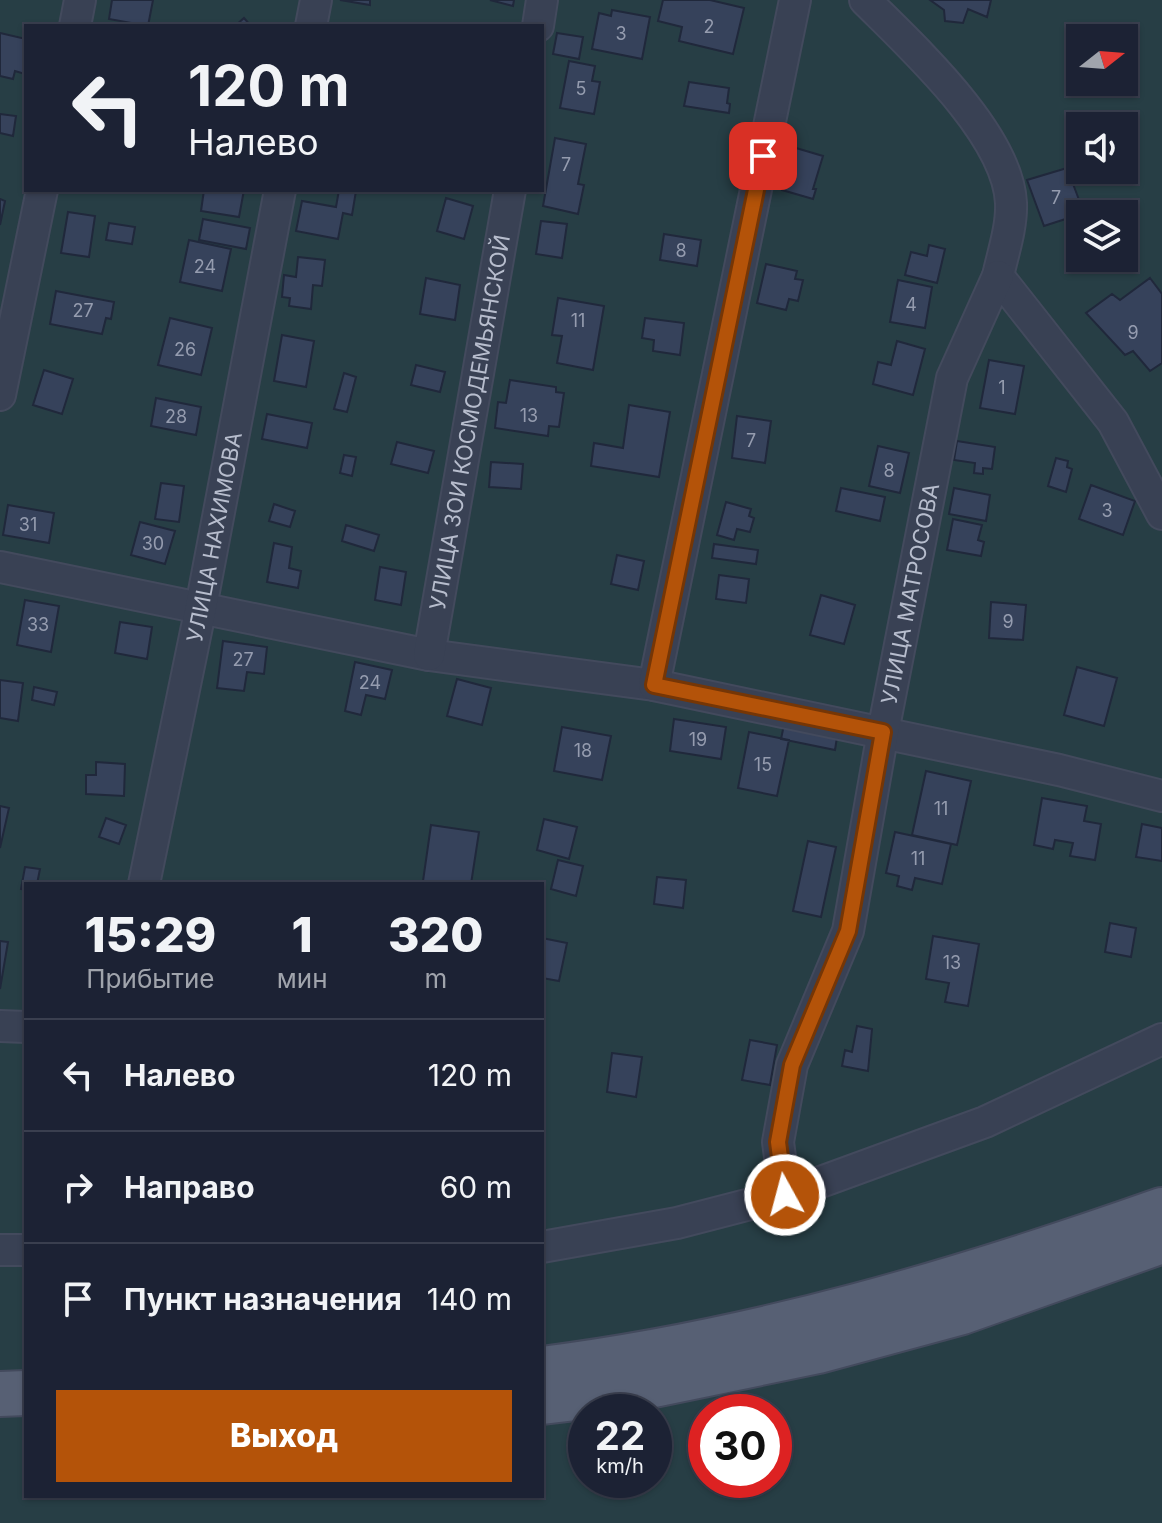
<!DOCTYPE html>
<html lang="ru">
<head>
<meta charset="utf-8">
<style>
	body { margin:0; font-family:Inter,sans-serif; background:#252a3c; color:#f1f3f6; height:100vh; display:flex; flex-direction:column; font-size:30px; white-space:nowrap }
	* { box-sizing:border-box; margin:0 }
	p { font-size:26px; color:#a0a4ac }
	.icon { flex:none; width:44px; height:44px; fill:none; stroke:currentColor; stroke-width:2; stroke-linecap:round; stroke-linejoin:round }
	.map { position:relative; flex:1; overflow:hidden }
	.drawer { position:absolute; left:24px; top:882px; width:520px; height:616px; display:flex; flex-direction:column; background:#1c2234; border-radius:0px; box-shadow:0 2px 6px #0004,0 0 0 2px #3a3f4f }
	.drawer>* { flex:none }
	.guide { position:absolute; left:24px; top:24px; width:520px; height:168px; border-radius:0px; box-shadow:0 2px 6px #0004,0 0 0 2px #3a3f4f; background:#1c2234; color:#f1f3f6; overflow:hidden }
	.needle { width:52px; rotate:73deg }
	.controls { position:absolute; left:1066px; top:24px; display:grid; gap:16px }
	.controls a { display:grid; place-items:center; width:72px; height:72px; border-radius:0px; background:#1c2234; box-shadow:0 2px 6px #0004,0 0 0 2px #3a3f4f; font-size:40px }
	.speed { position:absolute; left:568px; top:1394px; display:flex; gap:16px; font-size:40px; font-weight:700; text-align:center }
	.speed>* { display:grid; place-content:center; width:104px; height:104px; border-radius:50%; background:#1c2234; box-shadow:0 2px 6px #0004,0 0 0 2px #3a3f4f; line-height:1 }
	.speed small { font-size:20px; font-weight:400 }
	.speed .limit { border:12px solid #d22; background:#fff; color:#111 }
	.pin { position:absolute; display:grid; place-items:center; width:68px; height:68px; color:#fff; margin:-34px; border-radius:16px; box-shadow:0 4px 12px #0006 }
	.me { position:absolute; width:88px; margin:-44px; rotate:353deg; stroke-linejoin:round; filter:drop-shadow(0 0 6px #0008) }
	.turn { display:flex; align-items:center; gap:28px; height:168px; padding:0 32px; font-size:36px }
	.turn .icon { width:104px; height:104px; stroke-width:2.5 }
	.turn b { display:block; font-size:56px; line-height:68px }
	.eta { display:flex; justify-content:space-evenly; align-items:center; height:136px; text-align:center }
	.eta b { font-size:48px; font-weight:800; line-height:56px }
	.button { display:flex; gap:16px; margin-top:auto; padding:16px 32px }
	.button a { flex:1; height:92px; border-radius:0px; background:#b45309; color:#fff; font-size:32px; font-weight:800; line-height:92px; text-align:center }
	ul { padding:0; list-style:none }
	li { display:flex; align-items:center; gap:24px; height:112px; padding:0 32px; border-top:2px solid #3a3f4f }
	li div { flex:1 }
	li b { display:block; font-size:30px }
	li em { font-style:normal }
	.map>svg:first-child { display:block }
</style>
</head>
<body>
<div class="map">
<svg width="1162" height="1523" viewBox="0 0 1162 1523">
	<rect width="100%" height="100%" fill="#252e45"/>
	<path fill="#273e45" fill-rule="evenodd" d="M0,0H1162V1523H0ZM26,26H542V190H26ZM1080,38H1124V82H1080ZM1080,126H1124V170H1080ZM1080,214H1124V258H1080ZM26,884H542V1496H26ZM586,1412H654V1480H586ZM706,1412H774V1480H706Z"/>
	<path fill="#36425b" stroke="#20283b" stroke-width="2" d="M112,0H153L148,26L109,19Z
		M340,0H370V5Z
		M490,0H514L513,6Z
		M663,0H710L744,8L733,54L679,41L682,27L658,21Z
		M930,0H991L987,17L968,9L963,23L945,21L944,10Z
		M612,10L650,17L642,59L592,49L599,13L611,16Z
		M244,18L251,26H235Z
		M0,33L26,39L25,74L15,71L13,79L0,76Z
		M557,33L583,37L579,59L553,54Z
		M569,61L595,66L592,81L600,82L594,114L560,108Z
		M689,82L729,88L727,103L730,104L729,113L684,106Z
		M0,114L16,116L13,136L0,133Z
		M555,138L586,144L578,184L584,185L578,214L543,206Z
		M796,148L823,156L813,189H816L813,199L782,190Z
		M1067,168L1084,213L1044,226L1027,180Z
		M204,190H244L239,217L201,211Z
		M339,190L356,191L352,215L343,213L338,239L296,231L302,201L336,207Z
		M446,198L473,206L464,239L437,231Z
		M0,199L5,201L0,225Z
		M68,212L95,216L89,257L61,253Z
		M203,219L250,228L246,249L199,240Z
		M541,221L567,224L562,258L536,254Z
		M109,223L135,227L132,244L106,240Z
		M664,234L701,240L697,266L660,260Z
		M189,240L231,249L222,291L180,282Z
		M929,245L945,249L937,283L905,275L911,252L927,256Z
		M298,257L325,260L322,286L313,285L311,309L289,306L290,298L282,297L284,275L296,277Z
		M766,264L797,271L795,279L803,280L798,301L789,299L786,310L757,303Z
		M426,278L460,285L455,320L420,314Z
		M1150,278L1162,294V363L1150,371L1133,351L1125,355L1086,313L1112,294L1120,300Z
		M898,280L932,287L925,328L890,322Z
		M56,291L114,302L111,319L106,318L102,334L50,324Z
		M558,298L604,306L593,370L557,363L562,336L552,335Z
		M170,318L212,328L201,375L158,365Z
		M645,318L684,323L680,355L653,351L654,340L642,338Z
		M282,335L314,341L306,387L274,381Z
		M897,341L925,349L913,395L873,384L878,362L891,365Z
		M989,360L1024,366L1015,414L980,408Z
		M416,365L445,372L440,392L411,385Z
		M44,370L73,379L62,414L33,405Z
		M344,373L356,377L347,412L334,409Z
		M510,380L556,387V392L564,393L559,427L549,426L548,436L495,428L498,402L506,403Z
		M156,398L201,407L196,435L151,426Z
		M629,405L670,412L659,477L591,466L594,443L623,448Z
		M267,414L312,423L307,448L262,439Z
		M737,416L771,421L765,463L732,458Z
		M957,441L995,447L992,469L983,468V474L974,473L975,463L954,460Z
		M397,442L434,451L428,473L391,464Z
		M878,446L909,453L900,493L869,486Z
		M344,455L356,457L352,476L340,473Z
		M1056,458L1068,461L1067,467L1072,469L1066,492L1048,486Z
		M491,462L523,464L521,489L489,487Z
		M161,483L184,486L179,522L155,519Z
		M1091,485L1135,501L1123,535L1079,519Z
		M841,488L885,497L880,521L836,511Z
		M954,488L990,495L986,521L949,514Z
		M726,502L751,509L749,516L754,518L750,532L737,529L734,540L717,535Z
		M274,504L295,511L290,527L269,521Z
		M8,505L54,513L49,543L3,535Z
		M953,519L982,525L978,540L984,542L981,556L947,550Z
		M140,522L175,531L165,564L131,555Z
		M346,525L379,535L374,551L342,541Z
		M274,543L292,547L289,568L301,571L298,588L267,582Z
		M714,544L758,550L756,564L712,558Z
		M617,555L644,561L638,590L611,584Z
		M380,567L406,572L401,605L375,600Z
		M719,575L749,579L746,603L716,599Z
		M821,595L855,605L844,644L810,635Z
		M25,600L59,606L51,652L17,645Z
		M991,602L1026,605L1023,640L989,638Z
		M120,622L152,627L147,659L115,653Z
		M223,641L267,647L264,674L247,672L244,691L217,688Z
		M355,662L392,670L385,699L366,695L361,715L345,711Z
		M1077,667L1117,678L1104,726L1064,715Z
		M457,679L491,688L482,725L447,716Z
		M0,680L23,683L18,721L0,718Z
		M34,687L57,692L54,705L32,700Z
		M674,719L726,727L721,759L670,751Z
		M785,720L838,731L835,750L781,739Z
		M562,727L611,736L602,780L554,771Z
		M749,732L789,740L777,796L738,788Z
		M96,762L125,764L124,796L86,794V775H96Z
		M926,771L971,781L957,845L912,835Z
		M1042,798L1087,806L1084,821L1101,824L1095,860L1070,856L1073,843L1055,840L1053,849L1034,845Z
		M0,806L9,808L0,848Z
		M106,818L126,825L119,844L99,837Z
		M544,819L577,827L569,859L537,850Z
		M1142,824L1162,828V861L1136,857Z
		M431,825L479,832L471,884L423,881Z
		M895,832L951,844L942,884L915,878L912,890L897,886L899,876L886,873Z
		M808,841L836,847L821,917L793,911Z
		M558,860L583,866L576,896L551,889Z
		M25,867L40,869L37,884H26V890L21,889Z
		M657,877L686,880L683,908L654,904Z
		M1110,923L1136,928L1131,957L1105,952Z
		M933,936L979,944L968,1006L945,1002L949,983L926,979Z
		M542,938L567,943L559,981L542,978Z
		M0,941L8,942L0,989Z
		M857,1026L872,1029L868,1071L842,1066L845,1050L852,1052Z
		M750,1040L777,1045L770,1085L742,1080Z
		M612,1053L642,1057L636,1097L607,1092Z"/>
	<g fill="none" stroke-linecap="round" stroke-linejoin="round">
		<g stroke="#434a5d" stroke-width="34">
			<g id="street">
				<path d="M865,0C912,47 1008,134 1011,203C1012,227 1003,253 998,276L1113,422L1162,514"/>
				<path d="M75,26L80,0"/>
				<path d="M311,26L316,0"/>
				<path d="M538,26L542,0"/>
				<path d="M0,395L42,190"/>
				<path d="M0,567L429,655L654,685L1059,770L1162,796"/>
				<path id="s1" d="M429,655L510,190"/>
				<path d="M654,685L795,0"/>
				<path id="s2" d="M144,884L201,607L280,190"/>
				<path d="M0,1026L26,1027"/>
				<path id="s3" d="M785,1195L778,1142L792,1065L848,931L883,732L952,378L998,276"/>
				<path d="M542,1247L677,1223L785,1195L985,1122L1162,1039"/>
				<path d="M0,1250H26"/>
			</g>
		</g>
		<g stroke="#434a5d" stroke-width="48">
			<path id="primary" d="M542,1369C755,1342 961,1281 1162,1210
				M0,1394L26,1393
				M542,1402L610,1394L818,1351L962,1312L1162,1241"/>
		</g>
		<use href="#street" stroke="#394154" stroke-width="30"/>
		<use href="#primary" stroke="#576074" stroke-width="44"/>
	</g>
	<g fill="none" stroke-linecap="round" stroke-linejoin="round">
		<g stroke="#753606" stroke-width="20">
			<path id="route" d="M763,156L654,685L883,732L848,931L792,1065L778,1142L785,1195"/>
		</g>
		<use href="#route" stroke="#b45309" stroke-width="14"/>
	</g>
	<g text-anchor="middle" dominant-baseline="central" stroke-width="8" stroke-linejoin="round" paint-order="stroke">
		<g font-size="18" fill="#959caf">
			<text x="709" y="26">2</text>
			<text x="621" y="33">3</text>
			<text x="581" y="88">5</text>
			<text x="566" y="164">7</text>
			<text x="1056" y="197">7</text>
			<text x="681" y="250">8</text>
			<text x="205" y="266">24</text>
			<text x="911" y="304">4</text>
			<text x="83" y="310">27</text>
			<text x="578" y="320">11</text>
			<text x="1133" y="332">9</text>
			<text x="185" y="349">26</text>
			<text x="1002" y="387">1</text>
			<text x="529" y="415">13</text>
			<text x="176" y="416">28</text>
			<text x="751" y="440">7</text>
			<text x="889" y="470">8</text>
			<text x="1107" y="510">3</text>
			<text x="28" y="524">31</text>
			<text x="153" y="543">30</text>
			<text x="1008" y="621">9</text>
			<text x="38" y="624">33</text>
			<text x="243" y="659">27</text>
			<text x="370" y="682">24</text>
			<text x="698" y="739">19</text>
			<text x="583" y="750">18</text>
			<text x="763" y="764">15</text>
			<text x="941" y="808">11</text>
			<text x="918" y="858">11</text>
			<text x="952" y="962">13</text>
		</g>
		<g font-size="22" fill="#b7bdcd" stroke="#1e2639">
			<text stroke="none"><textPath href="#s1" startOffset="236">УЛИЦА ЗОИ КОСМОДЕМЬЯНСКОЙ</textPath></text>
			<text stroke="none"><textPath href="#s2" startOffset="354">УЛИЦА НАХИМОВА</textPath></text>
			<text stroke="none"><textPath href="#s3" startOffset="620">УЛИЦА МАТРОСОВА</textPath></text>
		</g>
	</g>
</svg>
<div class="controls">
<a><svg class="needle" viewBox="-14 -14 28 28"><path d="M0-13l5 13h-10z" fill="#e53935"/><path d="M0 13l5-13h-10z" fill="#a0a4ac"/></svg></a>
<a><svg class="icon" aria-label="sound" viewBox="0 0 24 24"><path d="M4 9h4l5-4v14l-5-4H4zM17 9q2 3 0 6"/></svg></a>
<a><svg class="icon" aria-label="layers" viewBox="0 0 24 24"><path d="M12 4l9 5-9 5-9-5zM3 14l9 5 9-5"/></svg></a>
</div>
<div class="speed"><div>22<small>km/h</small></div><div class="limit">30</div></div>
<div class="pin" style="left:763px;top:156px;background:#d93025"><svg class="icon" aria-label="arrive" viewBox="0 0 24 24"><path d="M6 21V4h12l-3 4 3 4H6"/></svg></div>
<svg class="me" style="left:785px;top:1195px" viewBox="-20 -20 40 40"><circle r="17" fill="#b45309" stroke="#fff" stroke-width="3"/><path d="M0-11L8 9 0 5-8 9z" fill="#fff"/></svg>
<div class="guide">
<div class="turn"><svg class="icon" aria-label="left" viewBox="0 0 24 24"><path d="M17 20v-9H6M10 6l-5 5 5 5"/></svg><div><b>120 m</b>Налево</div></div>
</div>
<section class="drawer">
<div class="eta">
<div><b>15:29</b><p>Прибытие</p></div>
<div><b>1</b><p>мин</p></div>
<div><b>320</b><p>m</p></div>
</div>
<ul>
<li><svg class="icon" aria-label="left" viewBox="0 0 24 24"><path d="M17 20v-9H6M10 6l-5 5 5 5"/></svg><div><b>Налево</b></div><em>120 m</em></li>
<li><svg class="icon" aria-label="right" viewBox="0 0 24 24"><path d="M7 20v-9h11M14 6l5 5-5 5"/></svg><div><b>Направо</b></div><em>60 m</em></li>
<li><svg class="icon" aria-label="arrive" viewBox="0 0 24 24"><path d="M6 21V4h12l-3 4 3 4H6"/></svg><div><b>Пункт назначения</b></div><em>140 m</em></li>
</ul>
<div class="button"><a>Выход</a></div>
</section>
</div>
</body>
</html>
